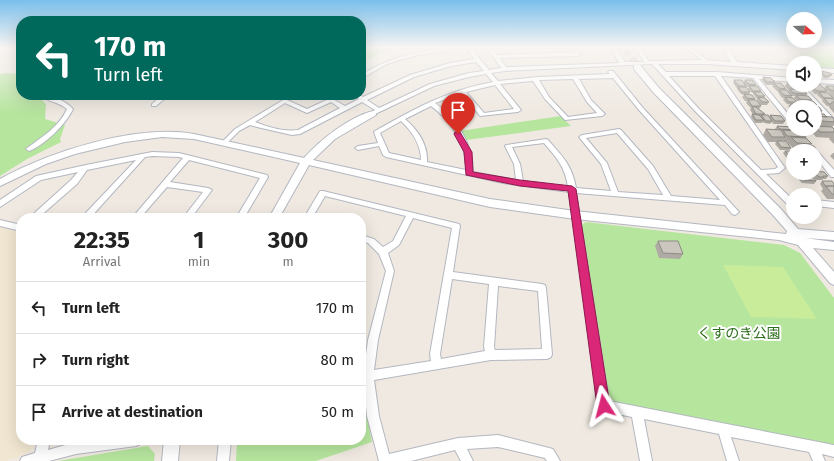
<!DOCTYPE html>
<html lang="en">
<head>
<meta charset="utf-8">
<style>
	body { margin:0; font-family:"Fira Sans","Noto Sans JP",sans-serif; background:#f6f6f6; color:#222; height:100vh; display:flex; flex-direction:column; font-size:15px; white-space:nowrap }
	* { box-sizing:border-box; margin:0 }
	p { font-size:13px; color:#767676 }
	.icon { flex:none; width:22px; height:22px; fill:none; stroke:currentColor; stroke-width:2; stroke-linecap:round; stroke-linejoin:round }
	.map { position:relative; flex:1; overflow:hidden }
	.side { position:absolute; left:16px; top:213px; width:350px; height:232px; display:flex; flex-direction:column; background:#fff; border-radius:16px; box-shadow:0 4px 16px #0002 }
	.side>* { flex:none }
	.hud { position:absolute; left:16px; top:16px; width:350px; height:84px; border-radius:16px; box-shadow:0 4px 16px #0002; background:#00695c; color:#fff; overflow:hidden }
	.needle { width:26px; rotate:109deg }
	.fabs { position:absolute; left:786px; top:12px; display:grid; gap:8px }
	.fabs a { display:grid; place-items:center; width:36px; height:36px; border-radius:50%; background:#fff; box-shadow:0 4px 16px #0002; font-size:20px }
	.pin { position:absolute; display:grid; place-items:center; width:34px; height:34px; color:#fff; margin:-41px -17px; border-radius:50% 50% 50% 0; rotate:-45deg; box-shadow:0 0 4px #0007 }
	.pin .icon { rotate:45deg }
	.me { position:absolute; width:44px; margin:-22px; rotate:351deg; stroke-linejoin:round; filter:drop-shadow(0 0 3px #0008) }
	.turn { display:flex; align-items:center; gap:14px; height:84px; padding:0 12px; font-size:18px }
	.turn .icon { width:52px; height:52px; stroke-width:2.5 }
	.turn b { display:block; font-size:28px; line-height:34px }
	.eta { display:flex; justify-content:space-evenly; align-items:center; height:68px; text-align:center }
	.eta b { font-size:24px; font-weight:700; line-height:28px }
	ul { padding:0; list-style:none }
	li { display:flex; align-items:center; gap:12px; height:52px; padding:0 12px; border-top:1px solid #e0e0e0 }
	li div { flex:1 }
	li b { display:block; font-size:15px }
	li em { font-style:normal }
	.map>svg:first-child { display:block }
</style>
</head>
<body>
<div class="map">
<svg width="834" height="461" viewBox="0 0 834 461">
	<rect width="100%" height="100%" fill="#efe9e1"/>
	<path fill="#f0e6d1" d="M0,227L21,232V440H38L28,453L6,461H0Z"/>
	<path fill="#b6e59e" d="M371,48H389L370,59L361,57V50Z
		M809,48H833L834,68L815,67V63H801L798,55L799,52H809Z
		M7,73L21,74V95H37L46,104L45,119L65,125L60,139L61,142L27,159L0,176V74Z
		M561,116L571,126L466,140L460,131Z
		M586,222L784,245L800,253L834,298V446L615,402L609,395L604,372L581,225Z
		M361,394H365L367,416L372,442L316,461H236L237,440H361Z
		M148,446L155,454L154,461H58Z"/>
	<path fill="#c9ec9a" d="M723,265L783,267L817,319L751,317Z"/>
	<g fill="none" stroke-linecap="round" stroke-linejoin="round">
		<path stroke="#c8c4bd" stroke-width="8" stroke-dasharray="8 4" stroke-linecap="butt" d="M625,48L637,67"/>
		<g stroke="#b4b7c1" stroke-width="2">
			<path id="street" d="M444,48H460L419,55L399,60L387,64L361,79V75C388,58 413,53 444,48Z
				M466,48H471L489,70L501,68L487,48H492L497,55L578,52L581,54L578,56L500,58L506,67L619,63L611,48H616L625,62H644L635,48H640L649,61L702,60L686,48H692L707,60L731,62L723,48H728L737,62L793,66V70L707,64H658L666,72H717L793,78V82L759,79L793,120V126L791,125L753,78L721,76L785,168L779,173L766,174L791,198H793V204L786,203L695,111L652,64L505,71L491,73L498,81L538,77L610,74L608,72L609,71H613L643,108L739,212L735,215L732,214L725,205L576,193L609,401L834,445V457L822,454L825,461H813L809,452L731,437L739,461H727L719,434L644,419L652,461H640L632,417L604,411L600,410L599,406L569,192L503,183L386,157L383,155L379,146L358,150L355,148L358,146L378,143L374,132L375,131C414,109 448,90 493,82L486,74L469,77L434,86L373,115L370,113L375,110L362,102L300,134L292,135L257,127L250,125L239,131L226,144H222L221,143L235,129L283,100H287L307,109L331,98L345,106L359,99L353,95H360L363,97L410,75L450,63L474,59ZM476,62L484,71L469,73L430,84L379,108L367,100L414,77L451,66ZM669,76H715L778,167L775,169L761,170L699,109ZM613,78L639,110L720,200L671,196L653,166L621,130L619,129L582,135L579,137L601,164L611,191L576,188C572,165 563,157 548,140L546,139L506,145L505,146L514,164L516,180L473,172C473,144 457,119 435,103L462,93L480,116L518,112L521,110L500,84L533,81L545,99L565,120L602,116L605,114L591,100L579,79ZM573,79L587,102L597,113L568,117L549,97L539,80ZM495,85L514,109L484,113L466,92ZM331,102L340,108L298,130C285,132 267,127 255,122L285,103L307,113ZM431,106C451,121 467,144 466,170L427,162C428,145 418,130 405,119ZM401,121C412,131 421,145 421,160L389,153L380,133ZM617,133L648,169L663,195L618,192L607,163L586,138ZM544,143C557,158 565,167 568,187L523,181L520,164L512,147Z
				M815,68L834,69V73L815,72Z
				M815,79L834,80V84L815,83Z
				M796,85H802L834,119V125L832,124Z
				M40,95C51,95 66,101 73,109C66,124 45,145 29,151L26,149L27,148C42,137 59,127 67,109C59,102 48,102 40,95Z
				M162,95H169L156,106H152V104Z
				M815,150L817,151L834,170V177H831L815,156V151H812Z
				M152,152L179,153L267,175L268,177L244,218H236L260,178L189,160L170,182L208,188L212,190L191,218H183L203,192L167,187L140,218H132L183,158L179,157L152,156L145,157L90,218H81L136,160L87,170L77,184L38,218H29L71,180L78,172L41,180L0,207V200L36,176L86,165Z
				M320,191H323L459,224L460,226L453,272L542,284L545,285L546,288L552,354L551,357L547,359L491,360L374,380L379,416L389,454L458,438L498,435L553,449L560,461H547L545,458L498,447L467,449L473,461H461L455,450L411,461H379L367,416L363,376L368,340L386,271L379,254L368,243L361,241V235L374,239L383,247L393,241L406,216L325,196L312,218H304ZM413,218L452,228L430,354L431,361L374,370L378,340L394,271L388,253L399,245ZM452,279L489,284L484,347L485,351L441,359L440,354ZM498,286L538,291L542,349L495,350L494,347Z
				M815,200L834,202V208L815,206Z
				M0,220L21,225V231L0,226Z
				M38,440H50L48,450L76,442L93,440H142L140,444L136,446L76,454L49,461H20L22,457L35,453Z
				M219,440H231L229,461H217Z"/>
		</g>
		<g stroke="#b4b7c1" stroke-width="2">
			<path id="secondary" d="M634,65H640L659,88L780,208L798,229L834,232V240L805,238L834,242V250L813,248L834,272V285L830,283L798,245L779,240L575,219L490,207L309,165L279,218H269L300,163L194,139L162,137L125,142L75,154L46,164L0,186V179C51,151 137,124 194,134L304,158C320,140 349,117 373,111H376V115L335,139L313,160L490,199L575,211L786,234L787,231L772,214L653,92L634,69Z
				M164,440H180L178,461H162Z"/>
		</g>
		<use href="#street" fill="#fff" fill-rule="evenodd"/>
		<use href="#secondary" fill="#fff" fill-rule="evenodd"/>
	</g>
	<path fill="#afaba4" d="M815,71L819,73L821,71L832,75L828,78H824L822,76L820,78H815Z
		M763,77L775,82V83L786,89L785,90L788,92L789,91L785,86L788,81L804,86L801,90L807,94L806,96L812,100L811,101L817,105L816,107L822,111L821,114L834,119V125L832,127L834,129V144L829,139L830,138L816,137L811,131L813,129H815V126H817L815,124V107H804L801,103V102H798L794,98L795,96H792L791,97L797,102L793,107V111H792L788,106L790,104H787L783,100L784,98H782L778,92V91H777L772,86L773,85H766L762,80Z
		M734,80L746,86L745,87L750,92L749,95L755,99L754,100L761,106L759,109H758L765,114L764,115L769,117L770,115L785,121L783,124H773L772,122L770,124L764,123L763,122L762,123H755L751,117L752,114H753L750,110L751,108L746,103L747,101H745L742,97L744,95L741,94L737,89V88L733,83Z
		M745,80L756,85L755,86L761,91L760,92L765,96L764,98L769,102L767,105H760L757,100V99L756,98L753,94V93H752L748,89L749,87H747L743,83Z
		M806,85H815L827,91L826,93L829,94L830,93H829L824,88L826,86H834V99L833,98V99H834V113L829,107V106H827L822,101L823,100L817,95L818,94H815Z
		M777,126L795,130L806,137V138L812,144L810,146L818,152L815,156V151H796V150L797,149L793,148L787,142L788,141H784L783,140L782,141L791,148L789,150H780L775,144L776,142H768L763,135L766,129L776,130L775,129Z
		M785,151L793,152V159L788,160L783,153Z
		M833,153H834V160L830,156Z
		M815,156L821,161L819,164L815,163Z
		M800,173H810L816,181L814,184L802,183L799,180L801,177L799,175Z
		M813,173H815L828,176L826,179H823L822,180H816L812,174Z
		M822,181L834,184V199H827L821,191L823,189L820,184Z
		M658,241L683,254L680,259L659,258L655,246Z"/>
	<path fill="#cbc7bf" stroke="#8e8b86" d="M815,71H817L822,76H815Z
		M821,71L830,73L832,75H829L830,76H825Z
		M763,77L771,78L775,82H767Z
		M734,80H742L746,86H739Z
		M745,80H752L756,85L748,84Z
		M788,81L793,82V85H802L804,86H792Z
		M774,83H781L786,89L779,88Z
		M815,83H818L827,91H817L810,85H815Z
		M749,86H757L761,91H753Z
		M826,86H834V91L831,90Z
		M738,87H746L750,92H742Z
		M790,89L804,90L807,94L793,93Z
		M779,90H787L792,96L784,95Z
		M754,92H761L765,96H758Z
		M819,92L828,93L833,98H824Z
		M744,94L752,95L755,99L747,98Z
		M796,95L808,96L812,100L800,99Z
		M758,97L765,98L769,102H762Z
		M785,97L793,98L797,102H789Z
		M824,98L834,99V102H832L831,104H829Z
		M748,100H756L761,106H752Z
		M802,101H813L817,105H806Z
		M790,104H797L800,107H793Z
		M752,107H756L765,114H756Z
		M815,107H819L822,111H815Z
		M752,114L759,115L764,120H756Z
		M815,114H824L827,117L817,116L816,118Z
		M761,115H768L772,121H766Z
		M770,115L781,116L785,121H775Z
		M817,116L832,117L834,119V122L822,121Z
		M777,126L792,127L793,129H794L795,130L780,129Z
		M815,126L832,127L834,129V132H820Z
		M766,129L781,130L785,137H772Z
		M783,130L801,131L806,137L787,136Z
		M791,137L806,138L812,144L797,143Z
		M777,141H786L791,148L781,147Z
		M800,145L814,146L818,152H815V151H808L806,149H803Z
		M785,151H793V157H790Z
		M815,156H817L821,161L815,160Z
		M815,171L824,172L828,176H823L824,177H819L815,173Z
		M802,173H810L816,181L804,180L801,177H805Z
		M822,181H832L834,184V186H826V187Z
		M826,186H834V194H832Z
		M658,241H678L683,254L663,253Z"/>
	<linearGradient id="sky" x2="0" y2="1"><stop stop-color="#7abfeb"/><stop offset="0.42" stop-color="#f8f5f2"/><stop offset="1" stop-color="#f8f5f2" stop-opacity="0"/></linearGradient>
	<rect width="834" height="113" fill="url(#sky)"/>
	<path fill="#db2777" stroke="#8e194d" d="M455,132H460L472,152L473,172L520,180L572,186L576,189L610,406L608,410L604,412L599,410L597,406L568,191L520,186L466,175L464,152L454,134Z"/>
	<g text-anchor="middle" dominant-baseline="central" stroke-width="4" stroke-linejoin="round" paint-order="stroke">
		<g font-size="14" fill="#2c6e1b" stroke="#fff">
			<text x="739" y="333">くすのき公園</text>
		</g>
	</g>
</svg>
<div class="fabs">
<a><svg class="needle" viewBox="-14 -14 28 28"><path d="M0-13l5 13h-10z" fill="#e53935"/><path d="M0 13l5-13h-10z" fill="#767676"/></svg></a>
<a><svg class="icon" aria-label="sound" viewBox="0 0 24 24"><path d="M4 9h4l5-4v14l-5-4H4zM17 9q2 3 0 6"/></svg></a>
<a><svg class="icon" aria-label="search" viewBox="0 0 24 24"><circle cx="10" cy="10" r="6"/><path d="M15 15l6 6"/></svg></a>
<a>+</a>
<a>−</a>
</div>
<div class="pin" style="left:458px;top:134px;background:#d93025"><svg class="icon" aria-label="arrive" viewBox="0 0 24 24"><path d="M6 21V4h12l-3 4 3 4H6"/></svg></div>
<svg class="me" style="left:604px;top:406px" viewBox="-20 -20 40 40"><path d="M0-17L14 15 0 8-14 15z" fill="#db2777" stroke="#fff" stroke-width="4"/></svg>
<div class="hud">
<div class="turn"><svg class="icon" aria-label="left" viewBox="0 0 24 24"><path d="M17 20v-9H6M10 6l-5 5 5 5"/></svg><div><b>170 m</b>Turn left</div></div>
</div>
<section class="side">
<div class="eta">
<div><b>22:35</b><p>Arrival</p></div>
<div><b>1</b><p>min</p></div>
<div><b>300</b><p>m</p></div>
</div>
<ul>
<li><svg class="icon" aria-label="left" viewBox="0 0 24 24"><path d="M17 20v-9H6M10 6l-5 5 5 5"/></svg><div><b>Turn left</b></div><em>170 m</em></li>
<li><svg class="icon" aria-label="right" viewBox="0 0 24 24"><path d="M7 20v-9h11M14 6l5 5-5 5"/></svg><div><b>Turn right</b></div><em>80 m</em></li>
<li><svg class="icon" aria-label="arrive" viewBox="0 0 24 24"><path d="M6 21V4h12l-3 4 3 4H6"/></svg><div><b>Arrive at destination</b></div><em>50 m</em></li>
</ul>
</section>
</div>
</body>
</html>
